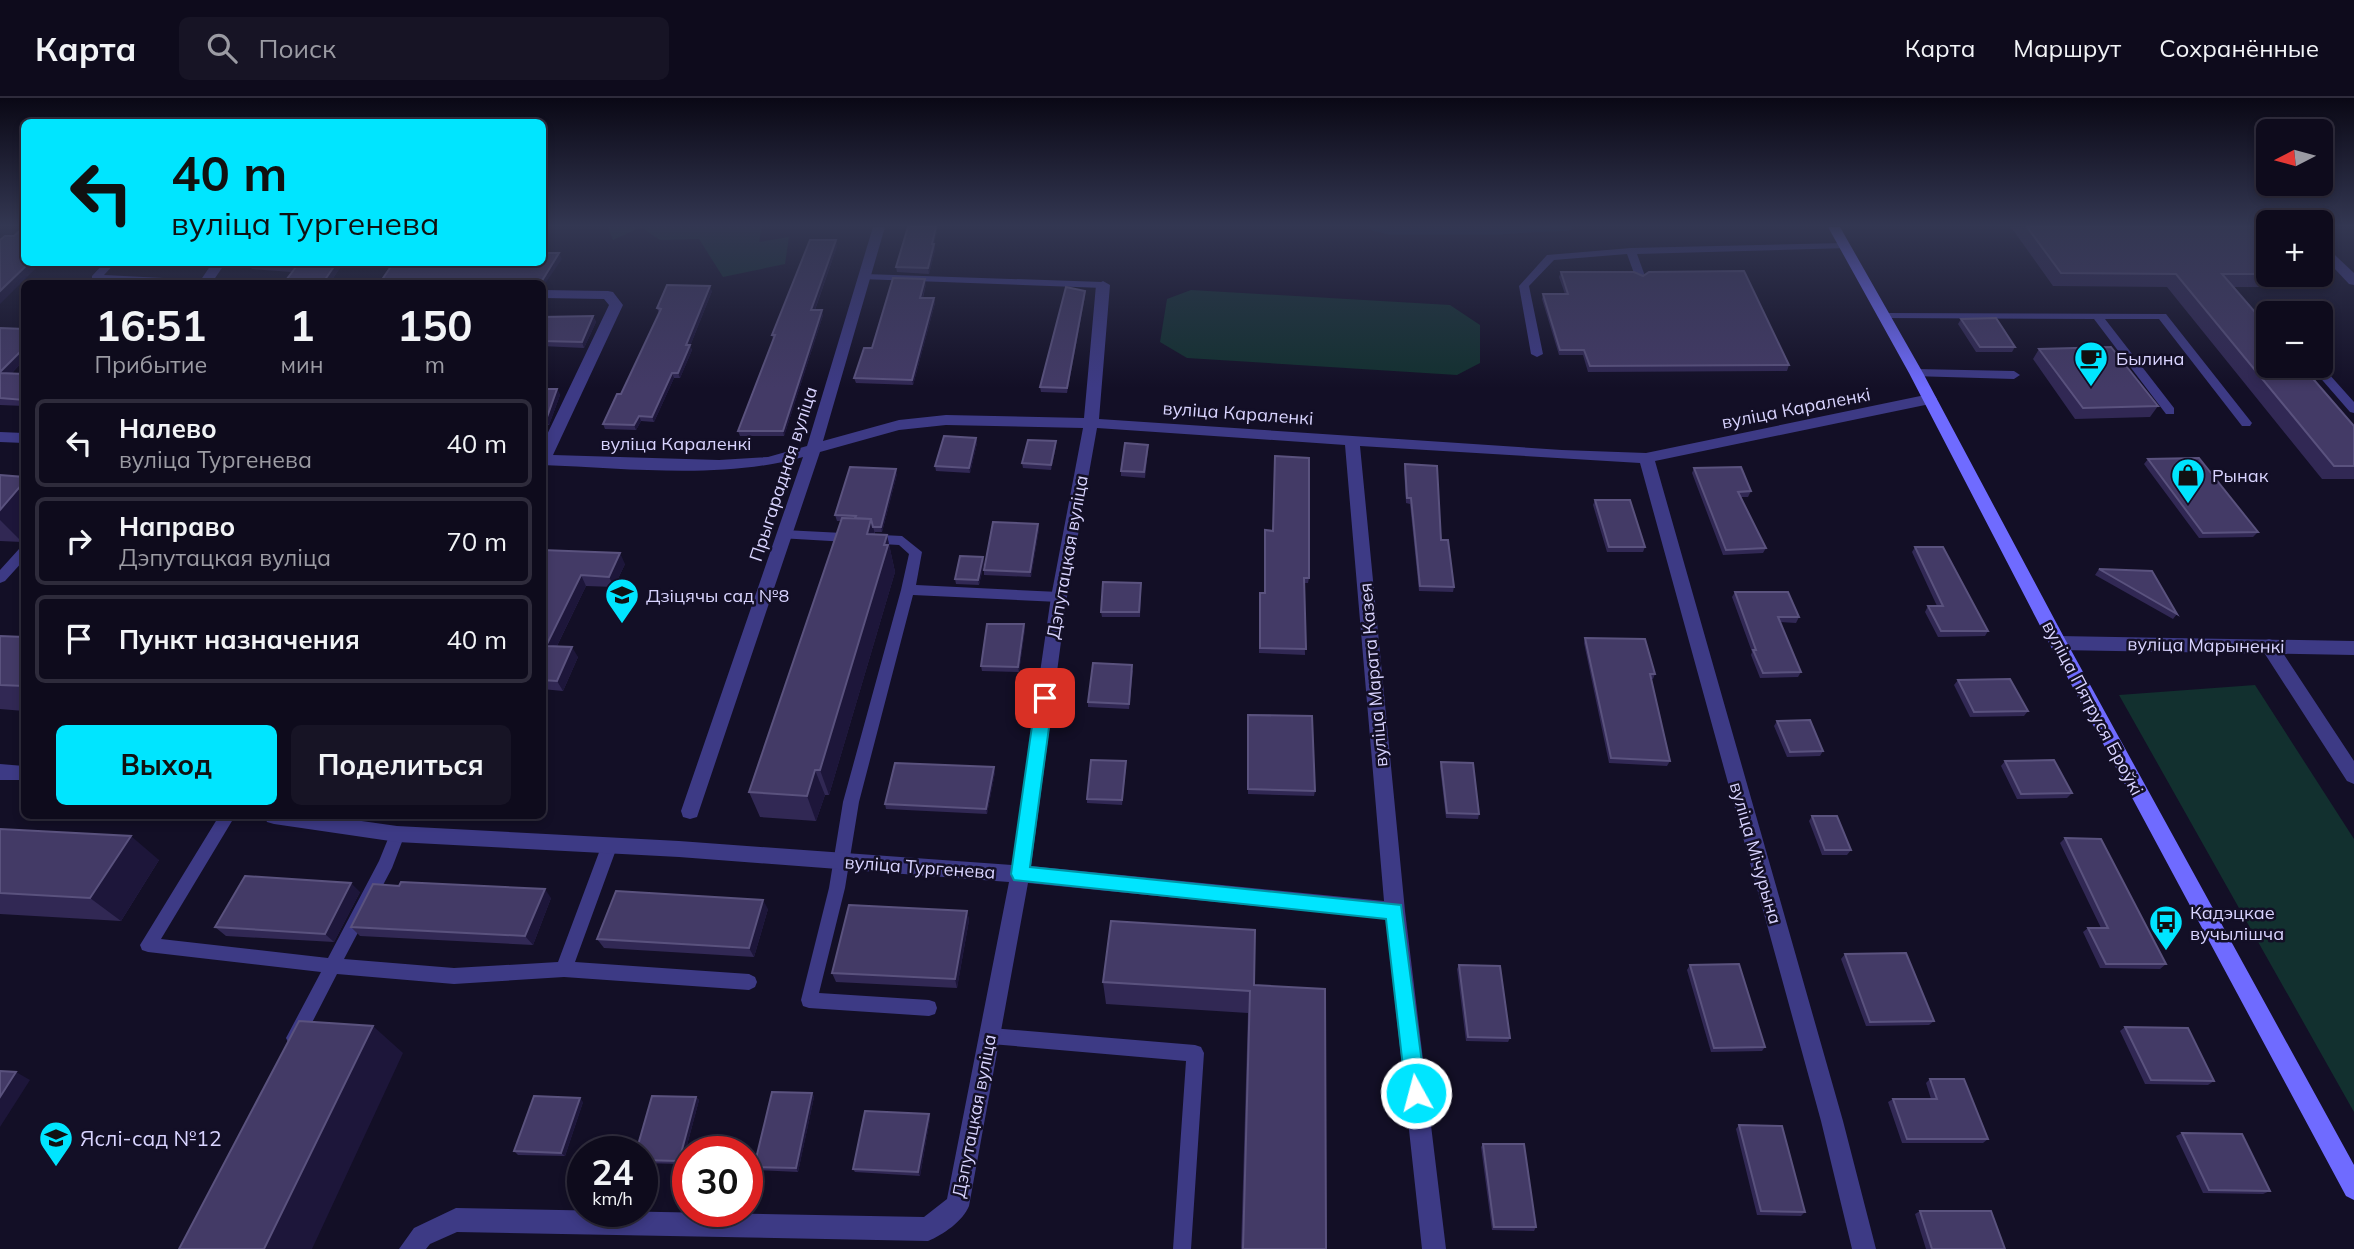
<!DOCTYPE html>
<html lang="ru">
<head>
<meta charset="utf-8">
<style>
	body { margin:0; font-family:Mulish,sans-serif; background:#171425; color:#f1f3f6; height:100vh; display:flex; flex-direction:column; font-size:26px; white-space:nowrap }
	* { box-sizing:border-box; margin:0 }
	p { font-size:23px; color:#9b9ba3 }
	.icon { flex:none; width:38px; height:38px; fill:none; stroke:currentColor; stroke-width:2; stroke-linecap:round; stroke-linejoin:round }
	.map { position:relative; flex:1; overflow:hidden }
	.drawer { position:absolute; left:21px; top:182px; width:525px; height:539px; display:flex; flex-direction:column; background:#0e0b1c; border-radius:10px; box-shadow:0 4px 10px #0003,0 0 0 2px #2e2b3b }
	.drawer>* { flex:none }
	.guide { position:absolute; left:21px; top:21px; width:525px; height:147px; border-radius:10px; box-shadow:0 4px 10px #0003,0 0 0 2px #2e2b3b; background:#00e5ff; color:#111; overflow:hidden }
	.needle { width:46px; rotate:264deg }
	.buttons { position:absolute; left:2256px; top:21px; display:grid; gap:14px }
	.buttons a { display:grid; place-items:center; width:77px; height:77px; border-radius:10px; background:#0e0b1c; box-shadow:0 4px 10px #0003,0 0 0 2px #2e2b3b; font-size:35px }
	.speed { position:absolute; left:567px; top:1038px; display:flex; gap:14px; font-size:35px; font-weight:700; text-align:center }
	.speed>* { display:grid; place-content:center; width:91px; height:91px; border-radius:50%; background:#0e0b1c; box-shadow:0 4px 10px #0003,0 0 0 2px #2e2b3b; line-height:1 }
	.speed small { font-size:18px; font-weight:400 }
	.speed .limit { border:10px solid #d22; background:#fff; color:#111 }
	.pin { position:absolute; display:grid; place-items:center; width:60px; height:60px; color:#fff; margin:-30px; border-radius:14px; box-shadow:0 4px 10px #0006 }
	.me { position:absolute; width:77px; margin:-38px; rotate:353deg; stroke-linejoin:round; filter:drop-shadow(0 0 5px #0008) }
	.turn { display:flex; align-items:center; gap:24px; height:147px; padding:0 35px; font-size:32px }
	.turn .icon { width:91px; height:91px; stroke-width:2.5 }
	.turn b { display:block; font-size:49px; line-height:60px }
	.eta { display:flex; justify-content:space-evenly; align-items:center; height:119px; text-align:center }
	.eta b { font-size:42px; font-weight:700; line-height:49px }
	.cta { display:flex; gap:14px; margin-top:auto; padding:14px 35px }
	.cta a { flex:1; height:80px; border-radius:10px; background:#00e5ff; color:#111; font-size:28px; font-weight:700; line-height:80px; text-align:center }
	.cta a+a { background:#171425; color:#f1f3f6 }
	ul { padding:0; list-style:none }
	li { display:flex; align-items:center; gap:21px; height:88px; margin:0 14px 10px; padding:0 21px; border:4px solid #2e2b3b; border-radius:10px }
	li div { flex:1 }
	li b { display:block; font-size:26px }
	li em { font-style:normal }
	header { display:flex; align-items:center; gap:42px; box-sizing:border-box; height:98px; padding:0 35px; background:#0e0b1c; border-bottom:2px solid #2e2b3b }
	header strong { font-size:33px }
	nav { display:flex; gap:38px; margin-inline-start:auto; font-size:24px }
	.search { width:490px; height:63px; background:#171425; display:flex; align-items:center; gap:18px; box-sizing:border-box; padding:0 24px; border-radius:10px; color:#9b9ba3; font-size:26px }
	.map>svg:first-child { display:block }
</style>
</head>
<body>
<header>
<strong>Карта</strong>
<div class="search"><svg class="icon" aria-label="search" viewBox="0 0 24 24"><circle cx="10" cy="10" r="6"/><path d="M15 15l6 6"/></svg>Поиск</div>
<nav><a>Карта</a><a>Маршрут</a><a>Сохранённые</a></nav>
</header>
<div class="map">
<svg width="2354" height="1151" viewBox="0 0 2354 1151">
	<rect width="100%" height="100%" fill="#130f26"/>
	<path fill="#12302f" d="M608,129H762L759,144L789,139L785,166L723,179L699,141L660,142L641,129L613,142Z
		M1191,192L1450,207L1480,227V265L1457,277L1187,260L1160,244L1167,201Z
		M2255,587L2354,741V1014L2119,597Z"/>
	<g fill="none" stroke-linecap="round" stroke-linejoin="round">
		<path stroke="#0c2248" stroke-width="7" d="M1373,129L1390,133H1498L1569,129"/>
		<path fill="#3d3a85" fill-rule="evenodd" d="M1844,145L1848,146V150L1637,156L1645,178L1640,181L1635,178L1627,156L1554,162L1529,188L1543,256L1537,259L1531,256L1519,188L1547,157L1631,150Z
			M105,164H116L104,177L203,182L208,185L146,186L92,182V178Z
			M2320,170L2328,175V179H2314L2313,177H2320Z
			M865,176L1103,184L1108,187L1103,190L861,181L860,179Z
			M1883,215L2166,216L2252,325L2250,328H2242L2159,221H2105L2174,310V316H2166L2094,221L1879,220V216Z
			M2320,266L2354,304V315L2350,314L2310,268Z
			M1916,271L2014,273L2020,277L2014,281L1912,278L1910,275Z
			M784,432L902,438L922,454L916,487L1059,494L1066,499L1059,504L913,497L859,704L845,790L819,895L929,902L935,904L937,910L935,916L929,918L809,910L803,908L801,902L829,790L843,704L901,492L909,456L899,447L779,440L778,437L779,434Z
			M24,449V462L5,483L0,485V472L19,451Z
			M219,718H235L161,841L328,860L379,763L392,731L397,729L402,731L405,736L392,770L344,861L454,870L558,864L601,749L604,744L609,742L614,744L617,749L575,864L749,876L755,879L757,884L755,889L749,892L564,879L454,886L337,876L301,946L295,948L289,946L286,940L321,874L148,854L142,852L140,847Z
			M991,930L1195,947L1201,949L1204,955L1191,1151H1173L1186,963L991,946L985,944L982,938L985,932Z"/>
		<path fill="#3d3a85" fill-rule="evenodd" d="M873,129H885L823,343L899,322L946,317L1084,320L1096,187L1103,183L1110,187L1099,321L1562,352L1646,355L1930,296L1935,298L1937,301L1935,304L1930,306L1655,363L1843,1023L1876,1151H1852L1821,1023L1640,365L1360,348L1405,813L1446,1151H1422L1386,821L1028,785L969,1108C963,1123 943,1137 928,1143L457,1134L430,1146L426,1151H399L414,1130L456,1110L924,1119L947,1101L1009,784L679,759L397,744L274,726L267,724L264,718H326L397,728L679,743L1012,767L1051,499L1083,330L946,327L899,332L820,354L699,713L697,719L690,721L683,719L681,713L803,359C721,382 627,370 542,367V347L609,207L604,201L542,200V192L608,193L613,194L623,207L553,357L719,362L768,359L807,348ZM1097,330L1345,347L1384,803L1031,768L1067,499Z
			M2320,143L2354,175V187L2349,186L2320,155Z
			M213,164H226L211,186H198Z
			M0,334L24,335V345L0,344Z
			M2269,541L2275,543L2354,663V686L2347,683L2263,553L2260,548L2263,543Z
			M0,666L24,668V682H0Z"/>
		<path fill="#3d3a85" fill-rule="evenodd" d="M2058,538L2354,543V557L2058,552L2052,550L2049,545L2052,540Z"/>
		<path fill="#6f6bff" fill-rule="evenodd" d="M1828,129H1840L1923,275L2066,543L2354,1067V1102L2346,1098L2049,545L1909,275Z"/>
	</g>
	<path fill="#312854" d="M908,129H938L934,146L935,152L929,176L897,174L896,169Z
		M2011,129H2268V177H2294L2285,189H2234L2354,328V381H2322L2167,189L2053,188Z
		M837,148L815,212L823,217L784,338H740L738,333L773,241L772,237Z
		M125,164H181L176,170L127,168Z
		M249,164H344L329,186L292,174L252,171L248,166Z
		M1561,174L1789,267L1787,273L1588,274L1583,257H1559L1542,201L1543,196H1565L1559,179Z
		M926,186L923,200H934L935,205L913,287L856,285L854,280L872,250Z
		M712,193L690,248L692,252L680,280H674L654,324L641,323L636,332L605,331L603,326L621,296L659,215L657,210Z
		M1085,198L1067,295L1041,294L1040,289Z
		M593,218L596,224L584,250L542,248V219Z
		M1961,221L2015,249L2012,254H1976L1958,226Z
		M0,230L24,262L11,276H24V308L0,307Z
		M2039,251L2158,308L2150,319L2075,321L2033,261Z
		M542,291H557L560,297L549,327H542Z
		M976,340L977,345L970,375L936,373L935,368Z
		M1056,343V348L1051,372L1023,370L1022,365Z
		M1148,352L1145,380L1121,378V373Z
		M2148,361L2258,434L2253,439L2199,440L2144,366Z
		M1405,366L1441,442L1454,489L1453,494L1419,493L1410,406L1406,405L1404,372Z
		M1694,370L1751,393L1748,399H1741L1766,450L1763,455L1723,457L1692,375Z
		M897,376L882,434H875V436L887,437L895,474L829,697H825L816,723L760,719L749,694L841,423H837L835,417Z
		M0,377L22,444L0,443Z
		M1595,402L1645,449L1643,454H1607L1593,407Z
		M1039,431L1031,479L984,477V472Z
		M1265,432L1309,480L1308,485H1304L1305,557L1259,555V500L1264,495Z
		M1915,449L1988,533L1985,538L1938,539L1925,514L1928,508H1937L1912,454Z
		M542,452L625,466L614,489L586,488L557,548L578,559L563,593L542,591Z
		M983,459L984,465L979,487L956,486L955,481Z
		M2099,471L2177,516L2173,521L2095,477Z
		M1141,490L1140,519H1102L1101,514Z
		M1735,494L1799,519L1796,525L1780,524L1801,574L1798,579L1760,580L1751,557L1752,554L1732,499Z
		M1024,526L1025,531L1019,574L982,573L981,568Z
		M0,538L24,539V613L0,611Z
		M1585,540L1655,576L1653,581H1651L1670,663L1667,668L1609,665L1584,545Z
		M1133,572L1129,611L1088,609V604Z
		M1958,582L2028,613L2024,618L1970,619L1954,587Z
		M1248,617L1315,693L1314,698L1248,696Z
		M1777,623L1823,653L1820,658L1787,659L1774,628Z
		M2005,663L2072,695L2067,700L2017,701L2001,668Z
		M1441,664L1479,716L1478,721L1446,720L1440,669Z
		M1126,668L1122,707L1087,705V701Z
		M995,674L987,716L886,711L885,706Z
		M1812,718L1851,752L1847,757H1822L1809,723Z
		M0,731L159,762L121,823L0,816Z
		M2065,740L2166,866L2160,871L2100,870L2083,834L2088,830H2101L2060,745Z
		M360,794L334,844L226,838L215,829Z
		M551,800L533,847L360,838L351,829Z
		M768,811L754,859L604,850L597,841Z
		M967,813L969,822L957,890L836,884L832,875Z
		M1845,856L1934,923L1929,927L1866,928L1841,861Z
		M1459,867L1510,940L1508,944L1466,943L1457,871Z
		M1690,867L1765,949L1762,953L1711,954L1687,872Z
		M1103,884L1254,887L1326,1151H1241L1248,915L1106,906Z
		M2125,929L2214,983L2208,987L2145,986L2120,933Z
		M1930,981L1988,1041L1983,1045H1902L1888,1004L1893,1001H1931L1926,985Z
		M812,995L814,999L798,1074L757,1072L754,1069Z
		M696,999L699,1002L682,1066L642,1065V1054Z
		M583,1004L565,1058L518,1057L514,1053Z
		M929,1016L930,1020L920,1078L855,1074L853,1071Z
		M1739,1027L1805,1114L1801,1118L1757,1117L1736,1031Z
		M2182,1035L2270,1093L2263,1096L2203,1095L2176,1038Z
		M1483,1046L1536,1129L1534,1133L1492,1132L1481,1049Z
		M1920,1113L2005,1151H1926L1915,1116Z"/>
	<path fill="#1d163a" d="M936,129H938L932,152V146Z
		M836,142L837,148L813,217L811,212Z
		M934,146L935,152L929,176L928,170Z
		M559,155L562,161L542,190V186H540Z
		M30,164H42L0,206V193Z
		M172,164H181L176,170Z
		M337,164H344L329,186H322Z
		M925,181L926,186L921,205L920,200Z
		M710,188L712,193L690,248L692,252L680,280L678,275L686,247Z
		M1085,193V198L1067,295V290Z
		M934,200L935,205L913,287L912,282Z
		M822,212L823,217L784,338L783,333Z
		M593,218L596,224L584,250L582,244Z
		M24,250V262L5,282L0,277V274Z
		M672,275L674,280L654,324L652,319Z
		M557,291L560,297L549,327L546,322Z
		M639,318L641,323L636,332L634,327Z
		M976,340L977,345L970,375L969,370Z
		M1056,343V348L1051,372V367Z
		M896,371L897,376L882,434L881,429Z
		M24,384V441L22,444L0,422V412Z
		M871,421L878,448L867,436Z
		M1038,426L1039,431L1031,479L1030,474Z
		M887,437L895,474L829,697L820,672Z
		M620,455L625,466L614,489L609,479Z
		M983,459L984,465L979,487L978,482Z
		M581,477L586,488L552,558L546,548Z
		M1024,526L1025,531L1019,574L1018,569Z
		M572,549L578,559L563,593L557,583Z
		M994,669L995,674L987,716L986,711Z
		M815,672L825,697L816,723L807,698Z
		M131,738L159,762L121,823L90,800Z
		M351,785L360,794L334,844L325,836Z
		M545,791L551,800L533,847L525,838Z
		M763,802L768,811L754,859L749,850Z
		M967,813L969,822L957,890L955,881Z
		M373,928L403,955L312,1151H264Z
		M16,974L30,982L0,1029V999Z
		M812,995L814,999L798,1074L796,1070Z
		M696,999L699,1002L682,1066L679,1063Z
		M580,1000L583,1004L565,1058L561,1055Z
		M929,1016L930,1020L920,1078L918,1074Z"/>
	<path fill="#433a66" stroke="#5a527e" stroke-width="2" d="M24,129V164H30L0,193V142L5,138H14Z
		M908,129H936L932,146H934L928,170L896,169Z
		M2027,129H2268V146H2267L2268,147V176H2222L2268,229V268H2302L2354,328V368H2334L2176,176L2061,175Z
		M810,142H836L811,212H822L783,333H738L775,237H772Z
		M542,155H559L540,186H379L394,164H542Z
		M249,164H337L322,186H283L296,169L248,166Z
		M1744,173L1789,267L1590,268L1584,252H1560L1543,196H1568L1561,174H1634L1643,178L1649,174Z
		M893,180L925,181L920,200H934L912,282L854,280L864,250H872Z
		M667,187L710,188L686,247H690L678,275H672L652,319L639,318L634,327L603,326L617,296H621L661,211L657,210Z
		M1066,189L1085,193L1067,290L1040,289Z
		M593,218L582,244L542,243V219Z
		M1996,220L2015,249H1980L1961,221Z
		M0,230L24,231V250L0,274Z
		M2111,249L2158,308L2083,310L2039,251Z
		M0,275L24,276V302L0,300Z
		M542,291H557L546,322H542Z
		M944,338L976,340L969,370L935,368Z
		M1028,342L1056,343L1051,367L1022,365Z
		M1125,345L1148,347L1144,374L1121,373Z
		M1275,358L1309,360V480H1304L1306,551L1260,550V495H1265V432L1273,433Z
		M2199,360L2258,434L2203,435L2148,361Z
		M1405,366L1437,368L1441,442H1448L1454,489L1420,488L1411,400H1407Z
		M850,369L896,371L881,429H873L871,421L855,420L856,418L835,417Z
		M1741,369L1751,393L1738,394L1766,450L1726,452L1694,370Z
		M0,377L24,379V384L0,412Z
		M1595,402H1630L1645,449H1609Z
		M842,420L871,421L867,436L887,437L884,447H888L820,672H815L807,698L749,694Z
		M993,424L1038,426L1030,474L984,472Z
		M1915,449H1943L1988,533H1941L1928,508H1943Z
		M542,452L620,455L609,479L581,477L546,548L572,549L557,583L542,582Z
		M960,458L983,459L978,482L955,481Z
		M2099,471L2152,473L2177,516Z
		M1103,484L1141,485L1139,514H1101Z
		M1735,494H1788L1799,519H1778L1801,574L1763,575L1753,552H1756Z
		M987,526H1024L1018,569L981,568Z
		M0,538L24,539V588L0,587Z
		M1585,540L1645,541L1655,576H1650L1670,663L1611,660Z
		M1093,565L1132,567L1129,606L1088,604Z
		M2010,581L2028,613L1974,614L1958,582Z
		M1248,617L1312,618L1315,693L1248,691Z
		M1810,622L1823,653L1790,654L1777,623Z
		M1091,662L1126,663L1122,702L1087,701Z
		M2054,662L2072,695L2021,696L2005,663Z
		M1441,664L1473,665L1479,716L1447,715Z
		M895,665L994,669L986,711L885,706Z
		M1812,718H1837L1851,752H1825Z
		M0,731L131,738L90,800L0,795Z
		M2065,740L2101,741L2166,866H2106L2088,830H2108Z
		M245,778L351,785L325,836L215,829Z
		M401,784L545,791L525,838L351,829L373,786L399,788Z
		M616,793L763,802L749,850L597,841Z
		M849,807L967,813L955,881L832,875Z
		M1111,823L1255,832L1254,887L1325,891L1326,1151H1243L1250,893L1103,884Z
		M1906,855L1934,923L1870,924L1845,856Z
		M1739,866L1765,949L1714,950L1690,867Z
		M1459,867L1500,868L1510,940L1468,939Z
		M299,923L373,928L264,1151H179Z
		M2125,929L2188,930L2214,983L2151,982Z
		M0,973L16,974L0,999Z
		M1930,981H1964L1988,1041H1907L1893,1001H1937Z
		M772,994L812,995L796,1070L754,1069Z
		M534,998L580,1000L561,1055L514,1053Z
		M652,998L696,999L679,1063L642,1062V1054H636Z
		M865,1013L929,1016L918,1074L853,1071Z
		M1739,1027L1782,1028L1805,1114L1761,1113Z
		M2182,1035L2242,1036L2270,1093L2209,1092Z
		M1483,1046H1524L1536,1129H1494Z
		M1920,1113H1991L2005,1151H1932Z"/>
	<linearGradient id="sky" x2="0" y2="1"><stop stop-color="#0a0815"/><stop offset="0.44" stop-color="#333752"/><stop offset="1" stop-color="#333752" stop-opacity="0"/></linearGradient>
	<rect width="2354" height="290" fill="url(#sky)"/>
	<path fill="#00e5ff" stroke="#0095a6" stroke-width="2" d="M1045,593L1053,600L1030,769L1401,807L1426,995L1423,1002L1416,1005L1408,1002L1406,995L1386,821L1014,782L1011,776L1036,600Z"/>
	<defs>
		<g id="cafe-pin" transform="scale(1.75)"><path d="M0 17L-7.5 6A9.5 9.5 0 1 1 7.5 6Z" fill="#00e5ff" stroke="#130f26"/><path d="M-5.5-4.5H6V0H3Q3 3.5 0 3.5H-2.5Q-5.5 3.5-5.5 0ZM3-3.2v2h1.7v-2ZM-6 4.5H4V6H-6Z" fill="#111"/></g>
		<g id="shop-pin" transform="scale(1.75)"><path d="M0 17L-7.5 6A9.5 9.5 0 1 1 7.5 6Z" fill="#00e5ff" stroke="#130f26"/><path d="M-5-2.5h2.3a2.7 3.5 0 0 1 5.4 0H5L5.5 6h-11ZM-1.5-2.5h3a1.5 2.3 0 0 0-3 0Z" fill="#111"/></g>
		<g id="school-pin" transform="scale(1.75)"><path d="M0 17L-7.5 6A9.5 9.5 0 1 1 7.5 6Z" fill="#00e5ff" stroke="#130f26"/><path d="M0-5L7-2L0 1L-7-2ZM-4 1L0 2.5L4 1V4Q0 6-4 4Z" fill="#111"/></g>
		<g id="bus-pin" transform="scale(1.75)"><path d="M0 17L-7.5 6A9.5 9.5 0 1 1 7.5 6Z" fill="#00e5ff" stroke="#130f26"/><path d="M-5-6H5V4H4V6H2V4H-2V6H-4V4H-5ZM-3.5-4V0h7V-4ZM-3.5 1.2v1.5H-2V1.2ZM2 1.2v1.5H3.5V1.2Z" fill="#111"/></g>
	</defs>
	<g fill-rule="evenodd">
		<use href="#cafe-pin" x="2091" y="260"/>
		<use href="#shop-pin" x="2188" y="377"/>
		<use href="#school-pin" x="622" y="497"/>
		<use href="#bus-pin" x="2166" y="824"/>
		<use href="#school-pin" x="56" y="1040"/>
	</g>
	<g text-anchor="middle" dominant-baseline="central" stroke-width="5" stroke-linejoin="round" paint-order="stroke">
		<g font-size="18" fill="#d9d4ff" stroke="#130f26" text-anchor="start">
			<text x="2116" y="260">Былина</text>
			<text x="2212" y="377">Рынак</text>
			<text x="646" y="497">Дзіцячы сад №8</text>
			<text x="2190" y="814">Кадэцкае<tspan x="2190" dy="21">вучылішча</tspan></text>
		</g>
		<g font-size="18" fill="#d9d4ff" stroke="#130f26">
			<text transform="translate(1796 310) rotate(-11)">вуліца Караленкі</text>
			<text transform="translate(1238 315) rotate(4)">вуліца Караленкі</text>
			<text x="676" y="345">вуліца Караленкі</text>
			<text transform="translate(783 376) rotate(-72)">Прыгарадная вуліца</text>
			<text transform="translate(1067 459) rotate(-80)">Дэпутацкая вуліца</text>
			<text transform="translate(2206 547) rotate(1)">вуліца Марыненкі</text>
			<text transform="translate(1373 577) rotate(-95)">вуліца Марата Казея</text>
			<text transform="translate(2093 610) rotate(62)">вуліца Пятруся Броўкі</text>
			<text transform="translate(1756 755) rotate(74)">вуліца Мічурына</text>
			<text transform="translate(920 769) rotate(4)">вуліца Тургенева</text>
			<text transform="translate(974 1018) rotate(-79)">Дэпутацкая вуліца</text>
		</g>
		<g font-size="21" fill="#d9d4ff" stroke="#130f26" text-anchor="start">
			<text x="80" y="1040">Яслі-сад №12</text>
		</g>
	</g>
</svg>
<div class="buttons">
<a><svg class="needle" viewBox="-14 -14 28 28"><path d="M0-13l5 13h-10z" fill="#e53935"/><path d="M0 13l5-13h-10z" fill="#9b9ba3"/></svg></a>
<a>+</a>
<a>−</a>
</div>
<div class="speed"><div>24<small>km/h</small></div><div class="limit">30</div></div>
<div class="pin" style="left:1045px;top:600px;background:#d93025"><svg class="icon" aria-label="arrive" viewBox="0 0 24 24"><path d="M6 21V4h12l-3 4 3 4H6"/></svg></div>
<svg class="me" style="left:1416px;top:995px" viewBox="-20 -20 40 40"><circle r="17" fill="#00e5ff" stroke="#fff" stroke-width="3"/><path d="M0-11L8 9 0 5-8 9z" fill="#fff"/></svg>
<div class="guide">
<div class="turn"><svg class="icon" aria-label="left" viewBox="0 0 24 24"><path d="M17 20v-9H6M10 6l-5 5 5 5"/></svg><div><b>40 m</b>вуліца Тургенева</div></div>
</div>
<section class="drawer">
<div class="eta">
<div><b>16:51</b><p>Прибытие</p></div>
<div><b>1</b><p>мин</p></div>
<div><b>150</b><p>m</p></div>
</div>
<ul>
<li><svg class="icon" aria-label="left" viewBox="0 0 24 24"><path d="M17 20v-9H6M10 6l-5 5 5 5"/></svg><div><b>Налево</b><p>вуліца Тургенева</p></div><em>40 m</em></li>
<li><svg class="icon" aria-label="right" viewBox="0 0 24 24"><path d="M7 20v-9h11M14 6l5 5-5 5"/></svg><div><b>Направо</b><p>Дэпутацкая вуліца</p></div><em>70 m</em></li>
<li><svg class="icon" aria-label="arrive" viewBox="0 0 24 24"><path d="M6 21V4h12l-3 4 3 4H6"/></svg><div><b>Пункт назначения</b></div><em>40 m</em></li>
</ul>
<div class="cta"><a>Выход</a><a>Поделиться</a></div>
</section>
</div>
</body>
</html>
